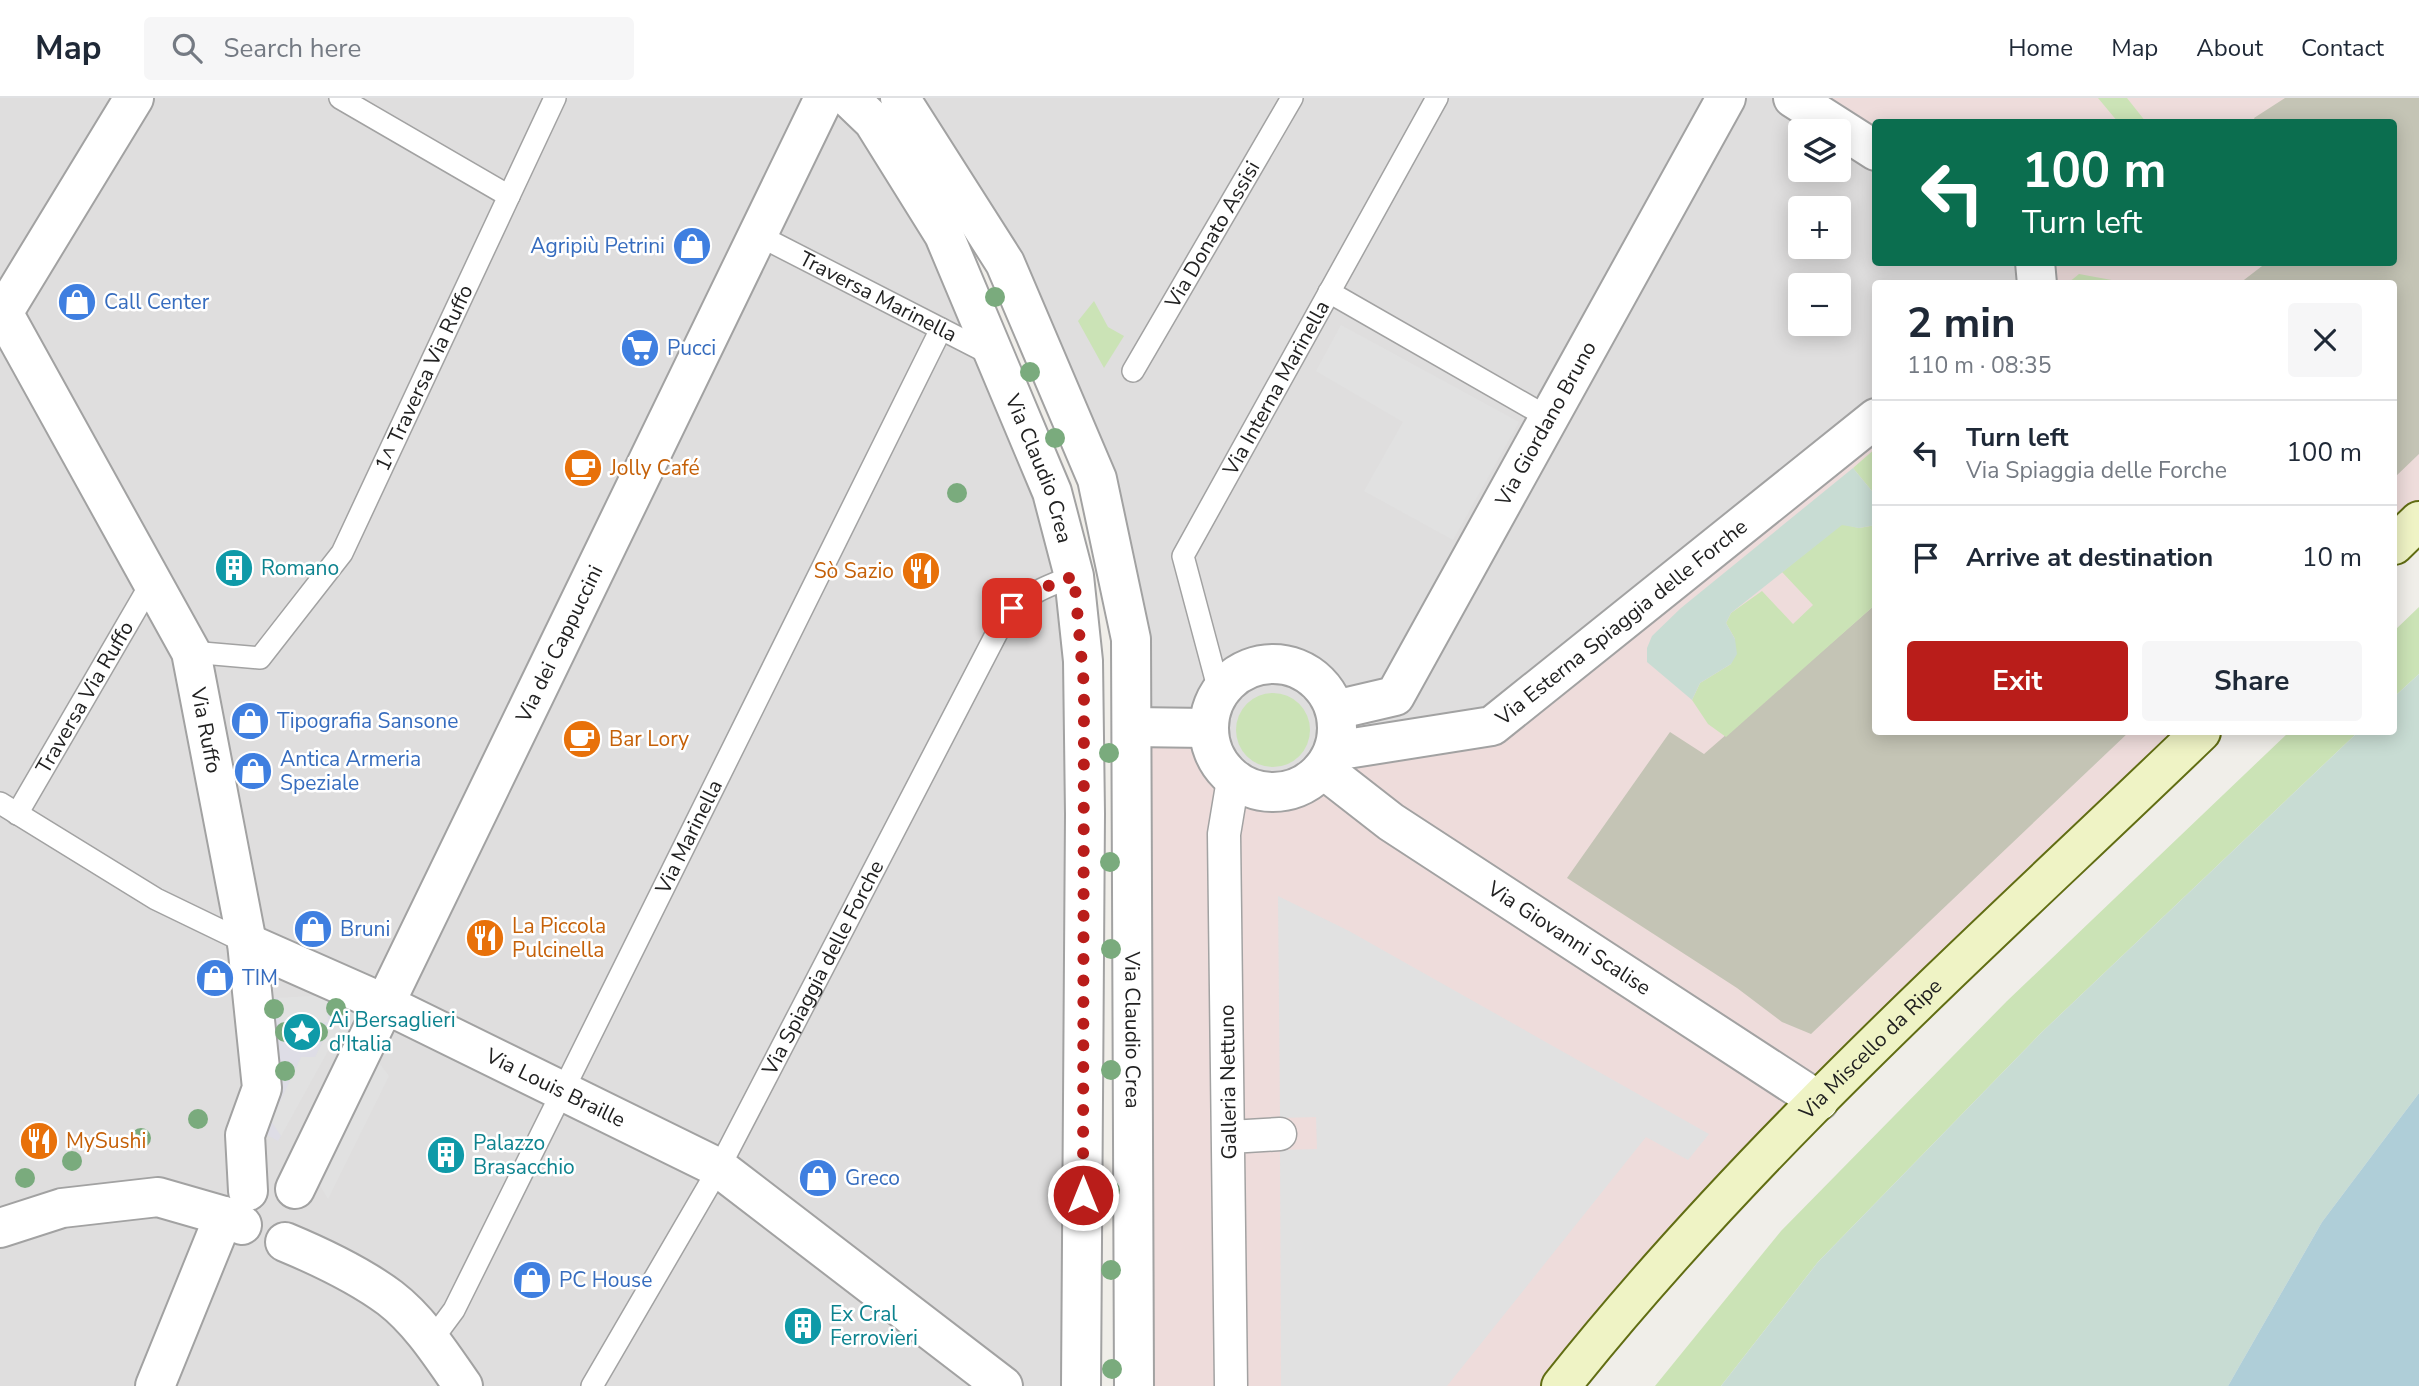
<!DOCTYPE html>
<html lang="en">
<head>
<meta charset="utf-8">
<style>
	body { margin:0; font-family:"Nunito Sans",sans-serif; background:#f6f6f7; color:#1f2937; height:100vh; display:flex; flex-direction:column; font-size:26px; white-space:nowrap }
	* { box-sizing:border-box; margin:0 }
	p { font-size:23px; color:#747a83 }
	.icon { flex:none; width:38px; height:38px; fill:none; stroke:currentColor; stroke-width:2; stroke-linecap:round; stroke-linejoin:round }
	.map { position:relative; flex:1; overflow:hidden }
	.sheet { position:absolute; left:1872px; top:182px; width:525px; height:455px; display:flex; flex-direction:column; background:#fff; border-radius:7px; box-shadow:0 4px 18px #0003 }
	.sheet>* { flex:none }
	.hud { position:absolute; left:1872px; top:21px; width:525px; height:147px; border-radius:7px; box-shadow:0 4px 18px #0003; background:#0b6e4f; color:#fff; overflow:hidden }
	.buttons { position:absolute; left:1788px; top:21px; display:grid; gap:14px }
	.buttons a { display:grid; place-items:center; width:63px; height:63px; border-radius:7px; background:#fff; box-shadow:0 4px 18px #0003; font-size:35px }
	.pin { position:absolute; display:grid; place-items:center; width:60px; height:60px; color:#fff; margin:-30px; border-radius:14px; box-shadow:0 4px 10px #0006 }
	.me { position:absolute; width:77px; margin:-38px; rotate:0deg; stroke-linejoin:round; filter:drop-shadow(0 0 5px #0008) }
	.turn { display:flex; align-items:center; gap:24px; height:147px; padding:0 35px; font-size:32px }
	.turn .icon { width:91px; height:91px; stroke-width:2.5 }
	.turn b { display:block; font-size:49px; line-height:60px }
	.round { display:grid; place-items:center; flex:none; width:74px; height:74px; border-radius:7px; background:#f6f6f7 }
	.summary { display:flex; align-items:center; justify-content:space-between; height:119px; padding:0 35px }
	h1 { font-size:42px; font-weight:700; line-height:52px }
	.button { display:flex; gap:14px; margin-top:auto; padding:14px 35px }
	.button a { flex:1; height:80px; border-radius:7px; background:#b91d1a; color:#fff; font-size:28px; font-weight:700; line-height:80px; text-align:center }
	.button a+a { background:#f6f6f7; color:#1f2937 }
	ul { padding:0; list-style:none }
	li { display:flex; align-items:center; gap:21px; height:105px; padding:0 35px; border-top:2px solid #e0e1e3 }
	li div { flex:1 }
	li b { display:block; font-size:26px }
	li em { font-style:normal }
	header { display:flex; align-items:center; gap:42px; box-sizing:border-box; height:98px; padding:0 35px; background:#fff; border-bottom:2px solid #e0e1e3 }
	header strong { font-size:33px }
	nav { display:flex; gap:38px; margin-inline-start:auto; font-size:24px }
	.search { width:490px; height:63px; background:#f6f6f7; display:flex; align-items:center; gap:18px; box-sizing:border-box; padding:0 24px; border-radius:7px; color:#747a83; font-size:26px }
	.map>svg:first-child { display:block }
</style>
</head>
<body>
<header>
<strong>Map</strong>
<div class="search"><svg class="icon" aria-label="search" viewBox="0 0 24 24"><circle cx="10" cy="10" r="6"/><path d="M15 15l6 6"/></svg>Search here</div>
<nav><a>Home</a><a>Map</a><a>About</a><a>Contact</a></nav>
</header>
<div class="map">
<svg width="2419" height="1288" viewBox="0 0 2419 1288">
	<rect width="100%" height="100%" fill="#f0eee9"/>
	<path fill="#dfdede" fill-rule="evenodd" d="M0,0H849L873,23L1074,478L1081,1288H0Z
		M900,0H1793L1876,53V164L2035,165L2037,186H1876V320L1492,628L1276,696L1253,693L1132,629L1097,381ZM1801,33H1839V72H1801ZM1801,110H1839V149H1801ZM1801,187H1839V226H1801Z"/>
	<path fill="#eedcdb" d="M1793,0H2419V423L2394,447V186L2037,185L2035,165L2394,164V24H1876V53Z
		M1876,320V634H2201L1561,1288H1134L1132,629L1207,630L1214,660L1233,682L1253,693L1276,696L1306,686L1323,671L1492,628Z"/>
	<path fill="#c4c4b5" d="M2285,0H2419V356L2394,380V186L2240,185L2266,165L2394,164V24H2256L2254,20Z
		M1876,506V634H2129L1811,936L1782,924L1737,890L1567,780L1670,634L1704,656Z"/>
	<path fill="#cbe3b6" d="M2098,0H2127L2146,24H2118Z
		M2079,176L2128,185H2068Z
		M1094,203L1108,229L1124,238L1104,270L1078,223Z
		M1876,350V398L1853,370Z
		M1842,426L1859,430L1876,427V506L1726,639L1708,626L1692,602L1700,585L1731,566L1735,541L1726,525L1731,515L1762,493L1793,526L1813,507L1782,474Z
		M2419,509V576L2394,599V533Z
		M1236 632a37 37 0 1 1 74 0a37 37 0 1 1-74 0Z
		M2289,634H2358L2041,935L1818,1164L1721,1288H1655L1781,1133L2007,903Z"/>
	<path fill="#c8dcd3" d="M1853,370L1876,398V427L1859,430L1842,427L1731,515L1726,525L1735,541L1737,556L1731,566L1700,585L1692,602L1647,564V550L1652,538L1681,510Z
		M2419,576V995L2322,1124L2228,1288H1721L1818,1164L2041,935L2358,634H2394V599Z"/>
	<path fill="#e1e1e1" d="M1341,227L1519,324L1453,442L1364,393L1403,324L1316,273Z
		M1278,798L1349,833L1709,1036L1688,1062L1646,1039L1447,1288H1281L1280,1052L1317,1051L1316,1019L1280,1020Z
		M327,897L329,924L280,927L278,900Z
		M335,920L345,922L281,1038L270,1024L301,959H315Z
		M373,957L389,978L328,1101L314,1077Z"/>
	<path fill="#dedde6" d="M327,897L348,910V914L345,922L334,920L315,959H301L271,1023L281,1038L278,1043L261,1034L269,901L278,900L280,927L328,924Z"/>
	<path fill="#afced8" d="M2419,995V1288H2228L2322,1124Z"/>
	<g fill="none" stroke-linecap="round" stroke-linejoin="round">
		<g stroke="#a2a2a2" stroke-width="24">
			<g id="service">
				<path d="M509,98L555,0"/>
				<path id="s1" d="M758,137L992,257"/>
				<path d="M1329,194L1549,320"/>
				<path id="s2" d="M1133,273L1292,0"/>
				<path id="s3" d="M191,554L260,560L342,455L509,98L340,0"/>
				<path id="s4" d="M1219,593L1183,458L1437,0"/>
				<path d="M0,705L156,801L247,845"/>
				<path id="s5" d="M17,716L153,482"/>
				<path id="s6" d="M431,1243L454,1212L941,231"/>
				<path id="s7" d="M592,1288L719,1070L1002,525C1020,498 1044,489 1074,478"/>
			</g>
		</g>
		<g stroke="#a2a2a2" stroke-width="35">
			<path id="pedestrian" d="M1230,1039L1280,1036
				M1231,1288L1224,736L1233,682"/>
		</g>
		<g stroke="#a2a2a2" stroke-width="42">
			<g id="minor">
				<path id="s8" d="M849,0L873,23L944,137L1052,394L1074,478L1083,563L1085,716L1081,1288"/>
				<path id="s9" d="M900,0L1005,165L1097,381L1131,541L1134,1288"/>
				<path d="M1793,0L1876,53"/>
				<path d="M2035,164L2037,186"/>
				<path id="s10" d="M0,209L191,554L247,845L262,990L245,1037L248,1093"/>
				<path d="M0,220L134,0"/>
				<circle cx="1273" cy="630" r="64"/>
				<path id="s11" d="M1335,612L1395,598L1726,0"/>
				<path d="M1132,629L1207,630"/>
				<path id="s12" d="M1334,653L1492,628L1876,320"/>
				<path id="s13" d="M1323,671L1391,724L1819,1003"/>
				<path id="s14" d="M247,845L385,906L719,1070L1003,1288"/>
				<path id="s15" d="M295,1091L824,0"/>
				<path d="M0,1130L62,1110L158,1099L224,1118L242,1127"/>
				<path d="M285,1144C321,1159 359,1177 390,1200C420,1223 442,1258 463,1288"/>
				<path d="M155,1288L224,1118"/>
			</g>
		</g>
		<g stroke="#616d13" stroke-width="42">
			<g id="secondary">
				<path d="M2394,447L2419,423"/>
				<path id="s16" d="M1561,1288C1751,1049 1982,845 2201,634"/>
			</g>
		</g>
		<use href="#service" stroke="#fff" stroke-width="21"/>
		<use href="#pedestrian" stroke="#fff" stroke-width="32"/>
		<use href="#minor" stroke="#fff" stroke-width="38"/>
		<use href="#secondary" stroke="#eff3c5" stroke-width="38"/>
	</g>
	<g fill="#7aab7d">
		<circle cx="995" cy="199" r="10"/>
		<circle cx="1030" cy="274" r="10"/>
		<circle cx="1055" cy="340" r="10"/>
		<circle cx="957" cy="395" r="10"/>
		<circle cx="1109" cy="655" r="10"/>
		<circle cx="1110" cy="764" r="10"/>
		<circle cx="1111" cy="851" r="10"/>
		<circle cx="336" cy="910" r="10"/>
		<circle cx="274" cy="911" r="10"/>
		<circle cx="285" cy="934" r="10"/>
		<circle cx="318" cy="934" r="10"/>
		<circle cx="1111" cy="972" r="10"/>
		<circle cx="285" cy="973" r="10"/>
		<circle cx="198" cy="1021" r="10"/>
		<circle cx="141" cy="1040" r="10"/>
		<circle cx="72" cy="1063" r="10"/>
		<circle cx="25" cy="1080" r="10"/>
		<circle cx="1110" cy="1092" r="10"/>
		<circle cx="1111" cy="1172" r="10"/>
		<circle cx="1112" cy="1271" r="10"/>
	</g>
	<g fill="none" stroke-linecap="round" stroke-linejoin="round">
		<path stroke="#b91d1a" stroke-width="12" stroke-dasharray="0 21.6" d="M1012,510L1040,491L1074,478L1084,588L1083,1097"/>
	</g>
	<defs>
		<g id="shop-disc" transform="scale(2.0125)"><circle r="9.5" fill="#3f7fe0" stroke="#fff"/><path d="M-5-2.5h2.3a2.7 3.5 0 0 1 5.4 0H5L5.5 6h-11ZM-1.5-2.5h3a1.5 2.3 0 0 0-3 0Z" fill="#fff"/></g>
		<g id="supermarket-disc" transform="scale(2.0125)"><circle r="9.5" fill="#3f7fe0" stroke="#fff"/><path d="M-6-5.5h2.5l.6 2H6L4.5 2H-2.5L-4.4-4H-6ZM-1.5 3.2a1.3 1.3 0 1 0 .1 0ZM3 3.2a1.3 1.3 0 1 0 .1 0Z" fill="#fff"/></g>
		<g id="cafe-disc" transform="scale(2.0125)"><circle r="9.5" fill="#e8710a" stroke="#fff"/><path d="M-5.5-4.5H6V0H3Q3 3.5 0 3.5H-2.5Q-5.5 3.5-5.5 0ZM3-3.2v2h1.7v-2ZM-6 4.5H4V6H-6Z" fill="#fff"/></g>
		<g id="building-disc" transform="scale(2.0125)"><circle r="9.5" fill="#0f9aa8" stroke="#fff"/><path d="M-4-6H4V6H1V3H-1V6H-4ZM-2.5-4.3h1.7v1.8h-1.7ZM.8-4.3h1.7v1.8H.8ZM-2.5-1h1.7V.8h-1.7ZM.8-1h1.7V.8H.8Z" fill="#fff"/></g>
		<g id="restaurant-disc" transform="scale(2.0125)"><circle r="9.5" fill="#e8710a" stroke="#fff"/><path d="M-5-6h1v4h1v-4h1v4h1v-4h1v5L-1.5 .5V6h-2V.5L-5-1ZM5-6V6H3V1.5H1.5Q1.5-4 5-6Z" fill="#fff"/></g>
		<g id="sight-disc" transform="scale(2.0125)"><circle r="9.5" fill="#0f9aa8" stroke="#fff"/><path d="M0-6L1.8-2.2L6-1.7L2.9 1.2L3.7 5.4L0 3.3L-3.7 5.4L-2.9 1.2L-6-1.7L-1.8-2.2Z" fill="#fff"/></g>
	</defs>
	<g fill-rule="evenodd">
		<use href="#shop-disc" x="692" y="148"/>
		<use href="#shop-disc" x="77" y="204"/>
		<use href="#supermarket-disc" x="640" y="250"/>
		<use href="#cafe-disc" x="583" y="370"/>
		<use href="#building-disc" x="234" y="470"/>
		<use href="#restaurant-disc" x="921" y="473"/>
		<use href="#shop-disc" x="250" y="623"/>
		<use href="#cafe-disc" x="582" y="641"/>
		<use href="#shop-disc" x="253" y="673"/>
		<use href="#shop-disc" x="313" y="831"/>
		<use href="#restaurant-disc" x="485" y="840"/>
		<use href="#shop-disc" x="215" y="880"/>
		<use href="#sight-disc" x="302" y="934"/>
		<use href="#restaurant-disc" x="39" y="1043"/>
		<use href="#building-disc" x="446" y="1057"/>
		<use href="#shop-disc" x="818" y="1080"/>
		<use href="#shop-disc" x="532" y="1182"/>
		<use href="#building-disc" x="803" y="1228"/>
	</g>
	<g text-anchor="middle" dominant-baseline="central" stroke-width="5" stroke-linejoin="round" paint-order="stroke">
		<g font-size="21" fill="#212121" stroke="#fff">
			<text stroke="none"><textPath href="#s2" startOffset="158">Via Donato Assisi</textPath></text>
			<text stroke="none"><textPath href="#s1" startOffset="135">Traversa Marinella</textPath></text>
			<text stroke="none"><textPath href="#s3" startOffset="396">1^ Traversa Via Ruffo</textPath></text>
			<text stroke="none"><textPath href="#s4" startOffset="332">Via Interna Marinella</textPath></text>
			<text stroke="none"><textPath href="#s11" startOffset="373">Via Giordano Bruno</textPath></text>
			<text stroke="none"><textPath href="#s8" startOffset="420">Via Claudio Crea</textPath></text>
			<text stroke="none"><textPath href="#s12" startOffset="326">Via Esterna Spiaggia delle Forche</textPath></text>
			<text stroke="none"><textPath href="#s15" startOffset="606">Via dei Cappuccini</textPath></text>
			<text stroke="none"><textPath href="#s5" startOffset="135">Traversa Via Ruffo</textPath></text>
			<text stroke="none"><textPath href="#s10" startOffset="474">Via Ruffo</textPath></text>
			<text stroke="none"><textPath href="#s6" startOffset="567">Via Marinella</textPath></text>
			<text stroke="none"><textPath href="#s13" startOffset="299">Via Giovanni Scalise</textPath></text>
			<text stroke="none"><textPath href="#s7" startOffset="478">Via Spiaggia delle Forche</textPath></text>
			<text stroke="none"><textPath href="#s9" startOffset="985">Via Claudio Crea</textPath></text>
			<text stroke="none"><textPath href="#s16" startOffset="458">Via Miscello da Ripe</textPath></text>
			<text transform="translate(1228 984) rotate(-91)">Galleria Nettuno</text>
			<text stroke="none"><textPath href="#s14" startOffset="341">Via Louis Braille</textPath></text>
		</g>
		<g font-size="21" fill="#366cbe" stroke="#fff" text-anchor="start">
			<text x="665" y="148" text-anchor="end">Agripiù Petrini</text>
			<text x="104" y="204">Call Center</text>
			<text x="667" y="250">Pucci</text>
			<text x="277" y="623">Tipografia Sansone</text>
			<text x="280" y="661">Antica Armeria<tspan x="280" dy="24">Speziale</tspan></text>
			<text x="340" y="831">Bruni</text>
			<text x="242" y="880">TIM</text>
			<text x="845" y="1080">Greco</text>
			<text x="559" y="1182">PC House</text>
		</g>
		<g font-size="21" fill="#c56008" stroke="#fff" text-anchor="start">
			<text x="610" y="370">Jolly Café</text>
			<text x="894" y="473" text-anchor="end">Sò Sazio</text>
			<text x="609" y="641">Bar Lory</text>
			<text x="512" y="828">La Piccola<tspan x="512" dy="24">Pulcinella</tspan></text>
			<text x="66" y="1043">MySushi</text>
		</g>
		<g font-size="21" fill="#0d838f" stroke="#fff" text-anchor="start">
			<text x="261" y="470">Romano</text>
			<text x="329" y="922">Ai Bersaglieri<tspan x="329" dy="24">d'Italia</tspan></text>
			<text x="473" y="1045">Palazzo<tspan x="473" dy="24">Brasacchio</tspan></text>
			<text x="830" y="1216">Ex Cral<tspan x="830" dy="24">Ferrovieri</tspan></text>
		</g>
	</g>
</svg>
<div class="buttons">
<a><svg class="icon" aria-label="layers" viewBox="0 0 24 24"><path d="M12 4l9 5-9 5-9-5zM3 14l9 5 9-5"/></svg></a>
<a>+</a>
<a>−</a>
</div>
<div class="pin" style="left:1012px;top:510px;background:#d93025"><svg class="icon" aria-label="arrive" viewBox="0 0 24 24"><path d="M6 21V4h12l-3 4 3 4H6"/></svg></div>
<svg class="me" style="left:1083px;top:1097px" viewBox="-20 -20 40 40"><circle r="17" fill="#b91d1a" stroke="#fff" stroke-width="3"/><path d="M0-11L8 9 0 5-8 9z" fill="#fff"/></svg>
<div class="hud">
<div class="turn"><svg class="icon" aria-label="left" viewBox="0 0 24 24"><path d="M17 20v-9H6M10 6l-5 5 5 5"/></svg><div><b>100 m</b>Turn left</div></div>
</div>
<section class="sheet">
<div class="summary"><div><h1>2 min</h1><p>110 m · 08:35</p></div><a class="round"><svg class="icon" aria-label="close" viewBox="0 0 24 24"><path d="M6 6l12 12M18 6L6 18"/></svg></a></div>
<ul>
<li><svg class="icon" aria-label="left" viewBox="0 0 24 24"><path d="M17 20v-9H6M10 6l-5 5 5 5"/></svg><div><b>Turn left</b><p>Via Spiaggia delle Forche</p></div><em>100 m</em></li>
<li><svg class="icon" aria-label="arrive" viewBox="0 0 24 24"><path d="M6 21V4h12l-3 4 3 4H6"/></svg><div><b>Arrive at destination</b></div><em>10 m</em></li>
</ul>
<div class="button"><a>Exit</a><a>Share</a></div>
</section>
</div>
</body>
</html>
